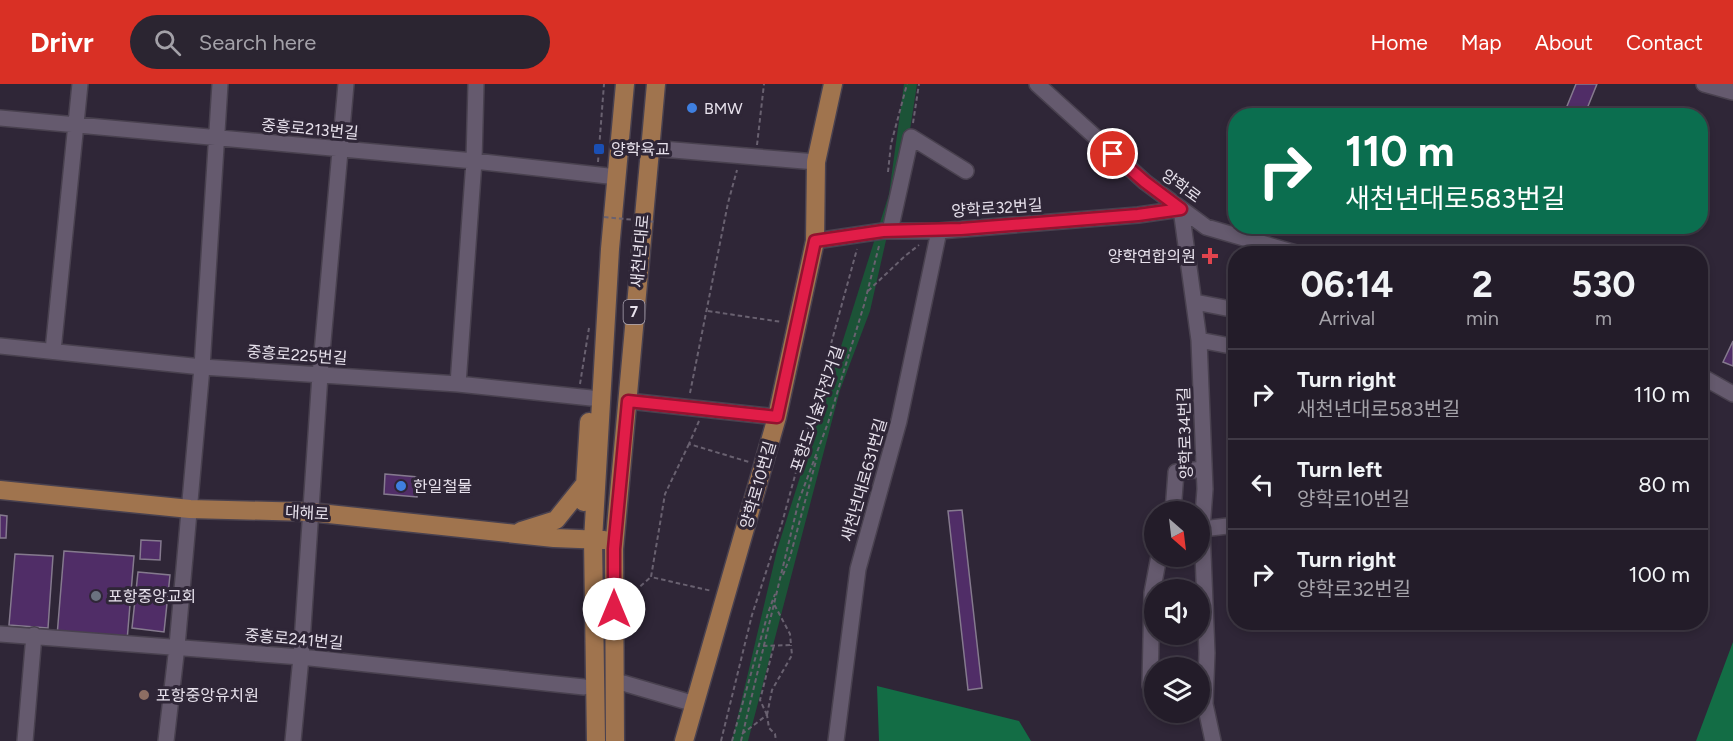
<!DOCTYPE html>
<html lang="en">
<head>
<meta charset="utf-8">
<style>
	body { margin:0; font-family:Figtree,"Noto Sans KR",sans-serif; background:#2b2531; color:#f1f3f6; height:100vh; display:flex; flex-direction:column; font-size:22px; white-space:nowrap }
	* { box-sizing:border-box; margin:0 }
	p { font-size:20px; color:#a3a1a8 }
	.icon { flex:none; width:33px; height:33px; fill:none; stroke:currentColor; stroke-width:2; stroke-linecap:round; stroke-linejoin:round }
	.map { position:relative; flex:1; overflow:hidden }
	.panel { position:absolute; left:1228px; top:162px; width:480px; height:384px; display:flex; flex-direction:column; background:#231c29; border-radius:24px; box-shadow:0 3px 9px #0003,0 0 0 2px #403a46 }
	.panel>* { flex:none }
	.guide { position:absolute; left:1228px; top:24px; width:480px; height:126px; border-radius:24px; box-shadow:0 3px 9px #0003,0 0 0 2px #403a46; background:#0b6e4f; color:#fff; overflow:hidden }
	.needle { width:39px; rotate:152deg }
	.tools { position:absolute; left:1144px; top:417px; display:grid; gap:12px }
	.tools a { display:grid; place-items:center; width:66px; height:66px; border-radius:50%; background:#231c29; box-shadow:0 3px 9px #0003,0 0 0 2px #403a46; font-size:30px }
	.pin { position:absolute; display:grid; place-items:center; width:51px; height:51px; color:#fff; margin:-26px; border:3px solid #fff; border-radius:50%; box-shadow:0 2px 6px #0007 }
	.me { position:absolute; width:66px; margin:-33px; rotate:0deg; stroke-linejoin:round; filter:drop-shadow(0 0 4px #0008) }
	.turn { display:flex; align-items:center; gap:21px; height:126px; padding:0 18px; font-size:27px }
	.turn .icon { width:78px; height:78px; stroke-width:2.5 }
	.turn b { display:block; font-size:42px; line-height:51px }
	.eta { display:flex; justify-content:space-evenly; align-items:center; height:102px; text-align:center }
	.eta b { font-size:36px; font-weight:700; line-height:42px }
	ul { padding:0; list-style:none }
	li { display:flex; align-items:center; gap:18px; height:90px; padding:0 18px; border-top:2px solid #403a46 }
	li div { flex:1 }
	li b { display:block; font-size:22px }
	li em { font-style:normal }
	header { display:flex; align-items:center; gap:36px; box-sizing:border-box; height:84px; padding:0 30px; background:#d93025; color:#fff }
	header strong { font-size:28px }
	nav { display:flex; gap:33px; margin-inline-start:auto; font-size:21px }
	.search { width:420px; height:54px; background:#2b2531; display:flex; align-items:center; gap:15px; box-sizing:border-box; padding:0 21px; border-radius:33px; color:#a3a1a8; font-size:22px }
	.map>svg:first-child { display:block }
</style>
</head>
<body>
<header>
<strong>Drivr</strong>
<div class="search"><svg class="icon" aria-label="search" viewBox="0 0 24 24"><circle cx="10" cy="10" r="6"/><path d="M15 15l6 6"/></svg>Search here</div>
<nav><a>Home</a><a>Map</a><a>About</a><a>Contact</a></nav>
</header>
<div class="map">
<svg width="1733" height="657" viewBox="0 0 1733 657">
	<rect width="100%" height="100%" fill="#2f2637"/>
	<path fill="#1c5337" d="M904,0H917L908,59L870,227L840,306L748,657H732L777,466L889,110Z"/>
	<path fill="#136d45" d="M1733,558V657H1696Z
		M877,602L1019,637L1031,657H879Z"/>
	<path fill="#502d67" stroke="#857a8e" stroke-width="1.5" d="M1576,0H1597L1584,32H1563Z
		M1733,257V282L1723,278Z
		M385,390L418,393L417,413L384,410Z
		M962,426L982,604L968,606L948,427Z
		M0,431L7,432L6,454H0Z
		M141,456L161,457L160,476L140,475Z
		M64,467L134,472L127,557L57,552Z
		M15,470L53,472L48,544L9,541Z
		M138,488L170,491L164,548L132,544Z"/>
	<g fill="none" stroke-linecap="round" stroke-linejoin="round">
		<g stroke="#49414f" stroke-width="18">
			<path id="minor" d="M1037,0L1145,98L1206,143L1299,170
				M1704,0L1733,8
				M0,34L474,77L617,93
				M650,64L816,78
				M1181,125L1199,256L1205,405L1202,445L1207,569L1205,620L1213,657
				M890,147L911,53L966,87
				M815,157L883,147H939L1138,131L1181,125
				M1195,218L1236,226
				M1199,256L1236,263
				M0,262L202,283L458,300L591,314
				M53,267L80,0
				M1701,292L1733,310
				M458,300L474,77L476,0
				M628,317L777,333
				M1173,428L1176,388L1204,385
				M1202,445L1236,441
				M0,550L301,573L584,603
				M623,599L695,620
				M1155,605L1150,601L1152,509L1159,472
				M25,657L34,551
				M166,657L177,562L202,283L220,0
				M293,657L301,573L320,291L346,0
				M836,657L858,485L899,337L939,147"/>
		</g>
		<g stroke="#49414f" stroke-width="21">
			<path id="major" d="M0,406L190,425L310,428L554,454L604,456
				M584,418L589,338
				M521,447L556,436L584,401
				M596,657L593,456L610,165L625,0
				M615,657L614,465L656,0
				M684,657L777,333L815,157L816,78L833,0"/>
		</g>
		<path stroke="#696170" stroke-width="2" stroke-dasharray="4.5 3" stroke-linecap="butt" d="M913,39L919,0
			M757,61L764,0
			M598,78L604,0
			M888,88L891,60L907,0
			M868,207L905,172L919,161
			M708,227L782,238
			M580,300L589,244
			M690,309L728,119L737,86
			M699,337L689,360L749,378
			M689,360L665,410L651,493L712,507
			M783,491L790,473L817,373
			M629,512L651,493
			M763,562L791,561L790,550L774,520
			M767,631L772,606L792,571L791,561
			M767,631L760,616L774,561
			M742,650L767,631L769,644L775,650L776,657
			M721,657L752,531L782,439L857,165
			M732,657L768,529L775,510
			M741,657L799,416L828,339L864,221L879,162"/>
		<use href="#minor" stroke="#655a6e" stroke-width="15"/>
		<use href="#major" stroke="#a0744e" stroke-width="18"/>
		<path stroke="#696170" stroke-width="2" stroke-dasharray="4.5 3" stroke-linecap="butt" d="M604,133L656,138"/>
	</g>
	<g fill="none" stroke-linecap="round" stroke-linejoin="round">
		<g stroke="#92132f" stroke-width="15">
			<path id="route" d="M614,525V465L628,317L777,333L815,157L883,147L961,145L1138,131L1181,125L1145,98L1113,70"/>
		</g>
		<use href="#route" stroke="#e11d48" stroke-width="10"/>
	</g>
	<g fill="#3f7fe0" stroke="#2f2637" stroke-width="2">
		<circle cx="692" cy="24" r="6"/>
		<circle cx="401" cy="402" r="6"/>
	</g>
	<rect fill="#1a4fb4" stroke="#2f2637" stroke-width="2" x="593" y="59" width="12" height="12" rx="3"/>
	<path fill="#e0444e" stroke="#2f2637" stroke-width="2" d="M1207 163h6v6h6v6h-6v6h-6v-6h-6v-6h6z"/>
	<circle fill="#6b7280" stroke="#2f2637" stroke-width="2" cx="96" cy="512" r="6"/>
	<circle fill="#8d6e63" stroke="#2f2637" stroke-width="2" cx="144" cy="611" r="6"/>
	<g text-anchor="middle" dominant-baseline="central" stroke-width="6" stroke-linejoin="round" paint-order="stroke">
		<rect fill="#2f2637" stroke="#b0a9b6" stroke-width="1.5" x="623.5" y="216" width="21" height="24" rx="4.5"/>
		<g font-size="15" font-weight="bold" fill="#e7e1ec">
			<text x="634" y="228">7</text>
		</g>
		<g font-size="16" fill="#e7e1ec" stroke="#2f2637" text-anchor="start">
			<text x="704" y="24">BMW</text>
			<text x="611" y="65">양학육교</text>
			<text x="1196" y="172" text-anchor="end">양학연합의원</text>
			<text x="413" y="402">한일철물</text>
			<text x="108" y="512">포항중앙교회</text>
			<text x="156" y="611">포항중앙유치원</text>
		</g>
		<g font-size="16" fill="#e7e1ec" stroke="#2f2637">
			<text transform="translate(310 45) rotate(5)">중흥로213번길</text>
			<text transform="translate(1181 102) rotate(36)">양학로</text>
			<text transform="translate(997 124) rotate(-4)">양학로32번길</text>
			<text transform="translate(640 167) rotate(-85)">새천년대로</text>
			<text transform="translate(297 271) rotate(4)">중흥로225번길</text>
			<text transform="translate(817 325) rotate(-71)">포항도시숲자전거길</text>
			<text transform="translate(1185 349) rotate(-92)">양학로34번길</text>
			<text transform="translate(864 396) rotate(-74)">새천년대로631번길</text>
			<text transform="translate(758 401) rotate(-74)">양학로10번길</text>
			<text transform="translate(307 429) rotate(3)">대해로</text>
			<text transform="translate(294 555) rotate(5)">중흥로241번길</text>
		</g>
	</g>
</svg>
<div class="tools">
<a><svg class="needle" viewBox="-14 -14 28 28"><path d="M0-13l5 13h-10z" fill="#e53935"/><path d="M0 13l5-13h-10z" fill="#a3a1a8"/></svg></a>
<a><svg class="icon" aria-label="sound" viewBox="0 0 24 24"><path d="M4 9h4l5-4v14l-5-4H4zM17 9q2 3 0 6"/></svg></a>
<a><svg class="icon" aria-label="layers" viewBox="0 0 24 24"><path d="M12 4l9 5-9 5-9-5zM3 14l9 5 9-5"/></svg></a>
</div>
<div class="pin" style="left:1113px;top:70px;background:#d93025"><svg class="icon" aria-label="arrive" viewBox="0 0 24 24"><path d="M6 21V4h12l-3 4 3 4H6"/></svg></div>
<svg class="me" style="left:614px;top:525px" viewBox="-20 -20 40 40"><circle r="19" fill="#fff"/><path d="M0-13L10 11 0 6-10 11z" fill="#e11d48"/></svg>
<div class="guide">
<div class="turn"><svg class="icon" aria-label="right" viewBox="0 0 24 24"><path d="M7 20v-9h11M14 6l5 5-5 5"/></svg><div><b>110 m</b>새천년대로583번길</div></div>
</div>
<section class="panel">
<div class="eta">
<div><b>06:14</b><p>Arrival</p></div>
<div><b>2</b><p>min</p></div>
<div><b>530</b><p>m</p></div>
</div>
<ul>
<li><svg class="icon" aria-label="right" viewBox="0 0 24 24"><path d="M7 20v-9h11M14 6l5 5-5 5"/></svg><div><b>Turn right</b><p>새천년대로583번길</p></div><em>110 m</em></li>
<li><svg class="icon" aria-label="left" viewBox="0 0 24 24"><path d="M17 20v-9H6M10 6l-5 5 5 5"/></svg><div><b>Turn left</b><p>양학로10번길</p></div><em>80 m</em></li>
<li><svg class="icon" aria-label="right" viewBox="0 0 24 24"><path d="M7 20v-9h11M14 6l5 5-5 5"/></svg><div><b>Turn right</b><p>양학로32번길</p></div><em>100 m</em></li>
</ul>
</section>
</div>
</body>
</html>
